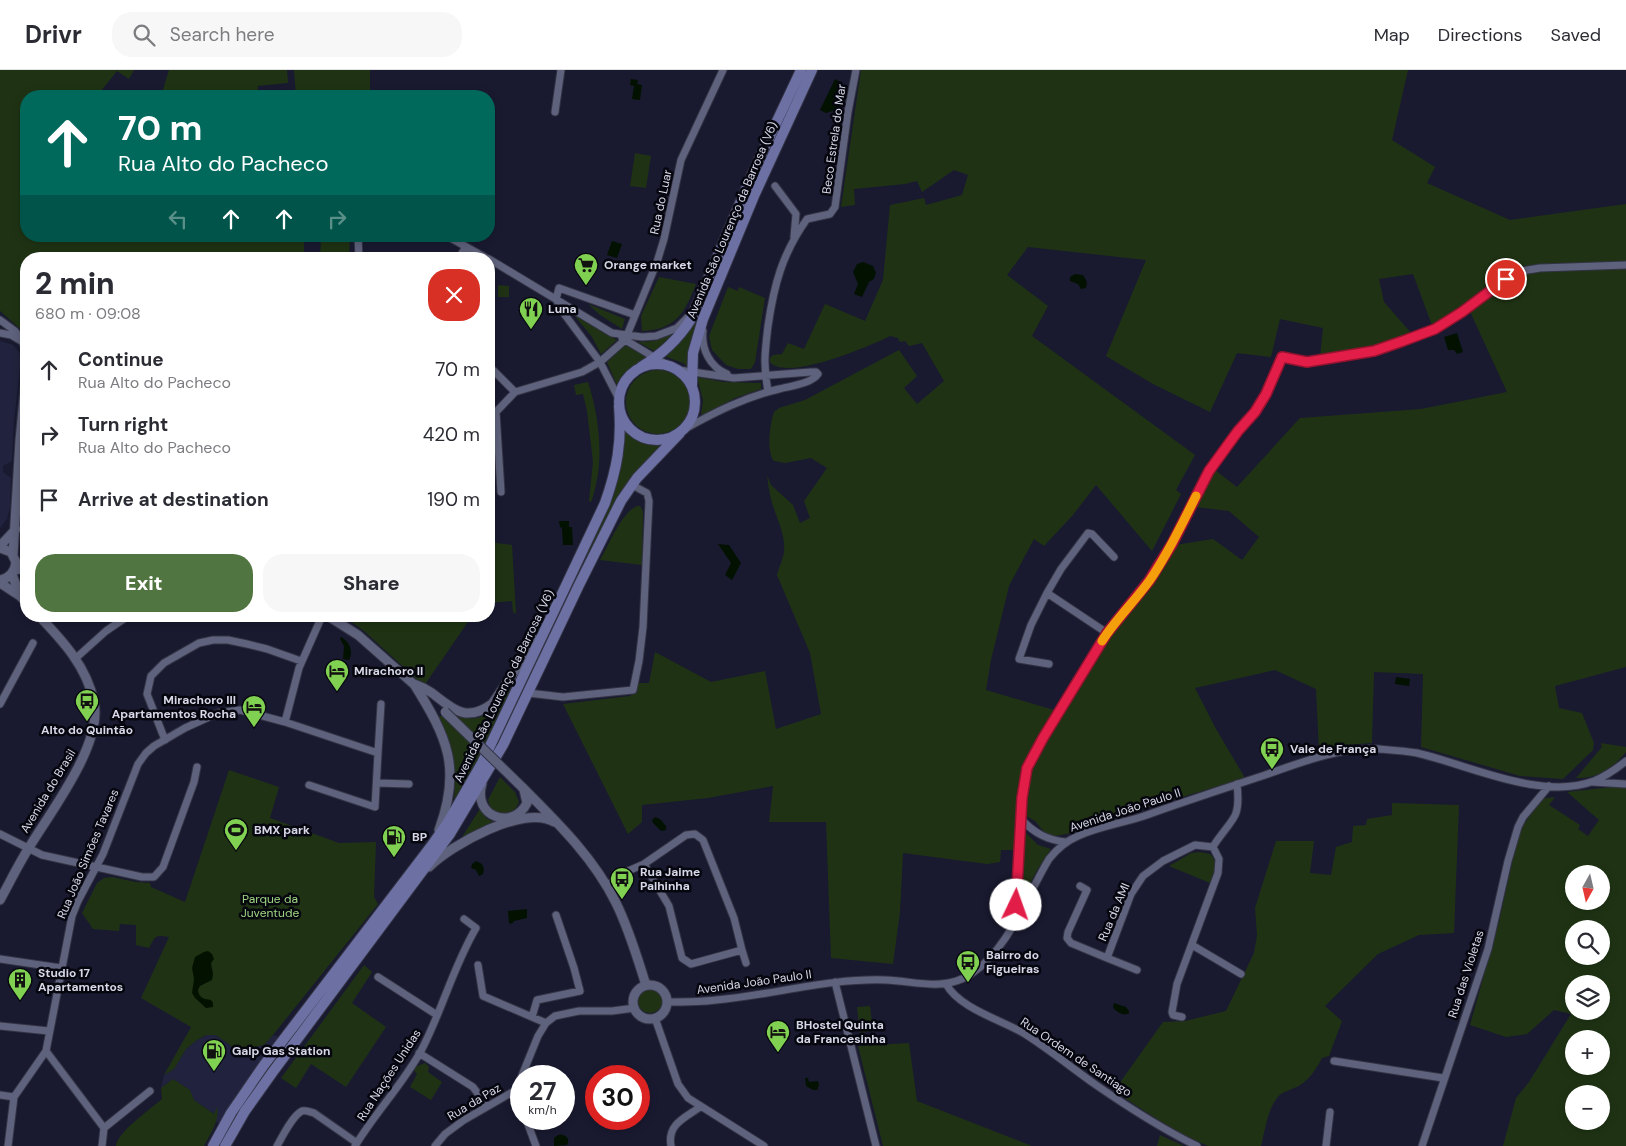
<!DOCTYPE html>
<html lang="en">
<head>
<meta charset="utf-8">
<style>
	body { margin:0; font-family:"DM Sans",sans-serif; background:#f7f7f7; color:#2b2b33; height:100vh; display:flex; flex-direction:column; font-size:19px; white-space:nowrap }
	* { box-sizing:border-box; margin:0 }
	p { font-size:16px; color:#7c7c81 }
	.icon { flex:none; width:28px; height:28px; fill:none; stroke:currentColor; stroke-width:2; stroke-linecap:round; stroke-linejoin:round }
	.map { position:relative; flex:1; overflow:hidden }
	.panel { position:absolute; left:20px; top:182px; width:475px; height:370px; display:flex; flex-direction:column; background:#fff; border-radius:20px; box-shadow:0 2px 8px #0003 }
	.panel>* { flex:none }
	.banner { position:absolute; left:20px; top:20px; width:475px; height:152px; border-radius:20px; box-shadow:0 2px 8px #0003; background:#00695c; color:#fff; overflow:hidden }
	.needle { width:32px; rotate:188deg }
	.fabs { position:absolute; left:1565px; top:795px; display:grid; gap:10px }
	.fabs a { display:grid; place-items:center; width:45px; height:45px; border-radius:50%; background:#fff; box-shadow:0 2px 8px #0003; font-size:25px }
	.speed { position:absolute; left:510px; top:995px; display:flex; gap:10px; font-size:25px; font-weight:700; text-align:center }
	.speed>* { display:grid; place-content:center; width:65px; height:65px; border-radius:50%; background:#fff; box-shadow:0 2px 8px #0003; line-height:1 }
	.speed small { font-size:12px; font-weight:400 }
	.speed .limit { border:8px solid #d22; background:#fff; color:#111 }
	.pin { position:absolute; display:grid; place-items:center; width:42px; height:42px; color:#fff; margin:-21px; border:2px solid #fff; border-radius:50%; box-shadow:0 1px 5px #0007 }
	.me { position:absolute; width:55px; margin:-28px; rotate:3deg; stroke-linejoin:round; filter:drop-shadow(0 0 4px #0008) }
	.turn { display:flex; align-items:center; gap:18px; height:105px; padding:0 15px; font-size:22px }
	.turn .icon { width:65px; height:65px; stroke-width:2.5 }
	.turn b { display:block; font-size:35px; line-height:42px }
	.lanes { display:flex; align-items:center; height:48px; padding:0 15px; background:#0003; justify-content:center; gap:25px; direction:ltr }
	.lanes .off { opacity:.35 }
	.round { display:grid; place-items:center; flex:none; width:52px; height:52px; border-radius:20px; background:#f7f7f7 }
	.headline { display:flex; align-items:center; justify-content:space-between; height:85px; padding:0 15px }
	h1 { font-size:30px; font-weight:800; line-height:38px }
	.button { display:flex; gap:10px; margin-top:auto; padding:10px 15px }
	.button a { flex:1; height:58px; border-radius:20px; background:#517540; color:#fff; font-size:20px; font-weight:800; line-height:58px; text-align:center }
	.button a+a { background:#f7f7f7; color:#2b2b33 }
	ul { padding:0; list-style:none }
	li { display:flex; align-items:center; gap:15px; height:65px; padding:0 15px }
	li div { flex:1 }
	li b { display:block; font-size:19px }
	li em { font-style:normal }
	header { display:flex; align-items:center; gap:30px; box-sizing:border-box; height:70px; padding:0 25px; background:#fff; border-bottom:1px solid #e1e1e2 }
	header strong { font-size:24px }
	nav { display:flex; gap:28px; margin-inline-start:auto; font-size:18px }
	.search { width:350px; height:45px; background:#f7f7f7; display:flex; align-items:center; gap:12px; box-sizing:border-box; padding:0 18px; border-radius:20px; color:#7c7c81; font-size:19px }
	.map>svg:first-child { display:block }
</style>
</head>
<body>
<header>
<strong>Drivr</strong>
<div class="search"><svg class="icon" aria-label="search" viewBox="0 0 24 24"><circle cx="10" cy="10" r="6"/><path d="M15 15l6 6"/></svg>Search here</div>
<nav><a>Map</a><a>Directions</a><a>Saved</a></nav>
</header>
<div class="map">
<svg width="1626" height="1076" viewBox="0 0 1626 1076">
	<rect width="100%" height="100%" fill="#191a30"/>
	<path fill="#21233e" d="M0,271L13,275L19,282L21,289L14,351L12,391L3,396V402L11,408L10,437L7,449L0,458Z
		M207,965H216L238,981L254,982L255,977L264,975L273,965L284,968L224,1057L216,1052L214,1044L194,1030L190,1020L173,1009L161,1018L164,1005L174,999L186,979L197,970Z"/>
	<path fill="#1f3314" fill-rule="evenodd" d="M0,0H134L129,9L117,1L97,26H26V166H304V189H26V264L0,241Z
		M169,0H287L288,13L258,16L257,26H161Z
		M294,0H370V26H296Z
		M805,0H808L695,258L691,271L688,297L683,293L664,286L675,276L747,127Z
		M861,0H1408L1392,70L1435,97L1427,113L1510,150L1626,134V597L1555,616L1559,638L1582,643L1594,673L1593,680L1563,709L1520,706L1421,677L1423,604L1374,602L1372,673L1344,675L1319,680L1316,619L1275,600L1195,618L1216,659L1245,708L1106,750L1072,763L1055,766L1045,763L1035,751L1016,741L1014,780H1001L1000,792L987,794L903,783L900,842L893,894L831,888L826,752H769L773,716L708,728L642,735V752L628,764L563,634L630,626L634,623L638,613H649L655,582L711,612L765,601L776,659L821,644L810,583L777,505C779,497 783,489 784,482C786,463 775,446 771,429C769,421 768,413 767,405L771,415L793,435L800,453L810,448L804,431L827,398L811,388L785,393L774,391C766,382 770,353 774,342L779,338L805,330L899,280L917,306L904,318L917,334L944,311L922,273L909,276L905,271L900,272L898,268L890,266C870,276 786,312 770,292V288L773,285L782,284L788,273L804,279L825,234L865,251L883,210L890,135L924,128L926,135L962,125L968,105L954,100L922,122L917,111L905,114L854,119L855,135L841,137ZM1028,177L1146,190L1106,286L1153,314L1210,342L1237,283L1271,287L1280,249L1323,258L1320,287L1393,272L1412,264L1384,232L1379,209L1413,204L1433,258L1467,235L1507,322L1421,339L1300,348L1237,417L1215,400L1195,437L1229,441L1259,467L1242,490L1213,469L1175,475L1155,511L1131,538L1102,579L1064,643L986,620L991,590L1009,516L1034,469L1044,476L1073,445L1096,415L1152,481L1181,424L1176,420L1195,385L1032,266L1048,236L1007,205Z
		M635,83L651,86L646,118L630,116Z
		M321,166H350L349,189H320Z
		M659,207L696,214C685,242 676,260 642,261L641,246Z
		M498,215L509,216V227H498Z
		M728,217L738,221L739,217L765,228L755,292L751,299H738L726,295L712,280L709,266Z
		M588,234L625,249L622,259L600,245Z
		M574,245L617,270L601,284L592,267Z
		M676,262L656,282L638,272L654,271Z
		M626,275L646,287L645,289C632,295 625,302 617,315L607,292Z
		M626 332a32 32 0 1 1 64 0a32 32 0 1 1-64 0Z
		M697,307L723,312L761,313V319L735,328L701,346L703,330Z
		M588,312C600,350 605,394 591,432L589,431L593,392L587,341L583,324L576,325L574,315Z
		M624,359C632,372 648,375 662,376L638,401L615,433L486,700L456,751L411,813L258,1015L221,1076H217L258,1011L451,754L485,696L607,441L623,387Z
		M26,402V486L23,481L22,471Z
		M637,436H640L643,441L642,495L600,490C609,475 621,443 637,436Z
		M489,472L512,475L516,544L513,542L512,531L489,533Z
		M343,546H472L426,613H421L364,561Z
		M518,607L475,695L454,730C457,697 451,677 436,647L454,643C485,662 503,628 518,607Z
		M1601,673L1626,677V682C1613,698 1597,709 1576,708L1602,677Z
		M229,700L279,717L270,748L339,773L376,772L374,827L378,834L273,965L264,975L255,977L254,982L238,981L216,965H206L197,970L186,979L174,999L164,1005L191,957L141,928L169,867C155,865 156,865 149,878L136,875V855L120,854L119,861L93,859L82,843L97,813L104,808L112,807L136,812L150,813L151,817L185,832Z
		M500,707L515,722L519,732L514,742L503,745L491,739L488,730Z
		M1620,716L1626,718V1076H1503L1516,1028L1529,1012L1571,944L1554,940L1527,964L1506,967L1470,955L1499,852L1519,761L1541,730L1546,728L1555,727L1549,735L1580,755L1578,759L1588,766L1599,750L1567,722ZM1574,804H1601V831H1574ZM1574,859H1601V886H1574ZM1574,914H1601V941H1574ZM1574,969H1601V996H1574ZM1574,1024H1601V1051H1574Z
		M1392,733L1459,735L1454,863L1419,865L1378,884L1325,936L1342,951L1329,986L1322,988C1317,998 1310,1009 1300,1015C1293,1020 1283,1020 1277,1028C1267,1041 1265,1061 1261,1076H1208L1188,1067L1160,1051L1114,1021L1163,952L1185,951L1226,941L1254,883L1257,865L1255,838L1276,771H1314L1310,803L1331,805L1336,777L1352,772L1353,756L1366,755L1367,749L1392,745Z
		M480,739L486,748L499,755L460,770Z
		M1025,762L1038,775L1051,779L1037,800L1022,829Z
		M1200,782L1210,784C1219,793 1214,802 1210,813L1169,796L1191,783Z
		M364,895L372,902L352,933L386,957L346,1017L311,994L296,1018L281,1008Z
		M638 931a12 12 0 1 1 24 0a12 12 0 1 1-24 0Z
		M870,936L873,961L860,963L857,937Z
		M909,973L917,1031L1032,1076H883L858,976Z
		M425,993L429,997L428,1002L442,1012L431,1030L410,1017L417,1004L413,999L415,997Z
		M173,1009L190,1020L194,1030L214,1044L217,1037C220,1051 210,1064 204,1076H116C117,1062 151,1039 162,1029L161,1018Z
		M1160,1065L1184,1076H1157Z"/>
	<path fill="#031200" d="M631,9L638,10L637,14L642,15L640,30L632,29L634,16L630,15Z
		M835,9L842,13L839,39L826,43L820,40Z
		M612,171L622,174L617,188L607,185Z
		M863,192L873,196L876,203L874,209L869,212L862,227L854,224L858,214L853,202L857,194Z
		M1075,204L1083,205L1087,212L1086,218L1081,219L1078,214L1070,211V207Z
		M1457,263L1463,282L1457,284L1454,280H1448L1444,267Z
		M559,451H569V457H572L573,475H563L562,458L560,457Z
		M718,474L729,475L741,493L732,510L725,505L731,493Z
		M341,567C349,571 354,581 349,590L343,589L344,576L340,569Z
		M1396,607L1410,609L1409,616L1395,614Z
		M655,747L660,749L666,756V760L661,761L653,753L652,750Z
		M476,791L482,794L484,799L483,804L479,806L476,800L471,798L472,794Z
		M527,839V848L514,851L512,854L509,853L508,841Z
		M208,881L212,884L214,889L211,893C212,901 214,901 212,910L200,916L198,920C199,928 204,929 211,930L213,933V937L206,938L195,928L192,923L194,909L192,898L195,887L204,882Z
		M1114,933L1126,937L1129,941V943C1124,947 1116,942 1113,937Z
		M805,1008H808L809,1012L818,1011L819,1015L817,1020H813L806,1016Z
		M558,1065C565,1064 571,1068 567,1075L554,1076V1068Z"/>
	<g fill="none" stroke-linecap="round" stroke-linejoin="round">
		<g stroke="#333345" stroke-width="9">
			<path id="minor" d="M555,42L561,0
				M775,116L796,144L794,167
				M358,166L359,189
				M447,166L488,189
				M458,189L466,177
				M489,189L612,263L642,267L656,266L677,258L689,246
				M0,250L15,261L24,273
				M703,261C701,279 710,297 727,304
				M0,263L11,265L23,272
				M622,268L667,295
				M489,296L515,322L496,342L501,422
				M679,300L734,308L811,302H816L818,304C811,314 790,316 779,319C745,327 715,342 685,359
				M768,321C763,296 765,281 768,256C774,215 782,184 807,149L830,144L835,137L848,42L856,0
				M515,322L582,302L600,292L625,270L657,192L664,169L681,90L723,0
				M619,329L600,292L565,245L556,229L559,218L635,245
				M1047,523L1107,563
				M76,588L106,561L128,546
				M1049,594L1019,589L1031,555L1047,523L1061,499L1088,463L1092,464L1114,487
				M528,623L563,627L633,620L639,591L643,557L649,431L647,423L632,415
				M0,634L33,573
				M285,652L299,598L322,546
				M165,670L147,624L151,606L164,593L199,573L213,570H228L247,574L267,579L301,591
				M378,683L381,634
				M1592,712L1626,714
				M377,713L409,714
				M0,764L42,785L142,807H154L163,797L194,712L197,697
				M1066,772C1047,770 1034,763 1021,749L1022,728L1027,698L1043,668L1107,563L1149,511L1172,474L1209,401L1226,376L1255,342L1266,324L1282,287L1307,293L1374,281L1403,271L1435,259L1462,243L1506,209L1522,201L1540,198L1626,195
				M606,816L628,801L644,794L686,765L695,764L703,770L734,848L742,880L691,894L682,888L669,836L644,794
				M1080,816L1087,820L1068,862L1067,868L1071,873L1107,888
				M1016,846L1021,749
				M1192,875L1241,904
				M742,880L746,893
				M0,889L61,898
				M478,895L483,926L546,953
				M1137,900L1107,888L1131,824L1143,806L1163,791L1195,775L1213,777C1218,767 1234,751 1236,743C1239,734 1238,723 1237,714
				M378,907L437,945
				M835,912L876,1076
				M946,914C960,939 1002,950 1025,964C1050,980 1072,998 1096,1015C1128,1037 1162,1059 1197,1076
				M667,932C683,932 700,932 716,930C773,925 828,908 886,910C915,911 944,922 971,904C1009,879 1026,827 1049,789C1057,779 1066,771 1078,766C1100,756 1124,753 1147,745C1186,731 1226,718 1265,705C1302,692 1340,677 1379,679C1391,680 1405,681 1417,683C1469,695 1541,731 1594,711C1606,706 1616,699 1626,691
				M532,947L537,930L580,921L574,898L556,845
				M1182,947L1173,945L1172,942L1177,914L1218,803L1219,789L1213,777
				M655,948L678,1014L688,1028L764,1076
				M0,956L49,961
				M46,981L104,1058L102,1076
				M419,983L473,1017L487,1036
				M1334,991L1443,1008
				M516,1020L521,1035
				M0,1025L14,1027
				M526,1049L536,1076
				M104,1058L150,1021
				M8,1076L14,1027L46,981L72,846L78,831L103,784L138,694L146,683L154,676L185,658L218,643L240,640L285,652L378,683L375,737L309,715
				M277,1076C282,1067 293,1045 302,1041C306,1040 310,1042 314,1043L357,1073
				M355,1076C375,1043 402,1015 421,981C442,941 453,897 476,858L464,849
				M435,1076L445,1064L464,1050L516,1020L538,966L546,953L555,946L579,941H612L635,938
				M671,1076C667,1054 685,1048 700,1037
				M1326,1076L1330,1042
				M1422,1076L1488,879L1508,791L1518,757L1523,747L1549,716"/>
		</g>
		<g stroke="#333345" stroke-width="11">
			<path id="tertiary" d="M24,273L26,278
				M0,476L16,459
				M0,478L11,482L16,492C15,502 10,508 0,510
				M13,486L20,370L26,308
				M14,500L26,498
				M12,504L20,526
				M0,513L20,526L26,532
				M328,546L358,565L418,618
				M414,614C420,616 426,619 432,623C453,639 466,653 492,634L536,570
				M414,614C447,667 462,698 439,760
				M482,714C472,747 513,761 527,733L524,720
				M522,717C557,752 594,788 616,833C629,859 637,887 646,915
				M429,797C451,775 524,734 554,752
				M0,830C10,812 19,793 30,776C51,741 103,674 94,632C87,597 63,571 39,546
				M633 932a17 17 0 1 1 34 0a17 17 0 1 1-34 0Z"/>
		</g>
		<g stroke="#333345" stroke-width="12">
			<path id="secondary" d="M619 332a38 38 0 1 1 76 0a38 38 0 1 1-76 0Z
				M641,297C661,285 678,270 691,249L754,100L801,0
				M692,315L693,283L703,249L754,126L812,0
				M213,1076L231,1043L264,995L432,775L448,752L482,693L605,433C617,399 622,372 619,336
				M225,1076L245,1041L272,1003L450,764L503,675L579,515L621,431L637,408L680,363"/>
		</g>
		<use href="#minor" stroke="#5f627c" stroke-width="7"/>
		<use href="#tertiary" stroke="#5f627c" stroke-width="9"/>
		<use href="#secondary" stroke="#6c70a2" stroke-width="10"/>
		<g stroke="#333345" stroke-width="11" stroke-linecap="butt">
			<path id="tertiary-bridge" d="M445,642L522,717"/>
		</g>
		<use href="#tertiary-bridge" stroke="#5f627c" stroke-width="9"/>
	</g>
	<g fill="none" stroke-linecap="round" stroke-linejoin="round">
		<g stroke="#92132f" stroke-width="12">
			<path id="route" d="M1016,835L1022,728L1027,698L1043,668L1107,563L1149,511L1172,474L1209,401L1238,361L1255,342L1266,324L1282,287L1307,292L1374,281L1403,271L1435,259L1462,242L1506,209"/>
		</g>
		<use href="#route" stroke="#e11d48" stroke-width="9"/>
		<path stroke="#f59e0b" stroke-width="9" d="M1102,571C1116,549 1135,531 1150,510C1168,484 1182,454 1196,426"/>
	</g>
	<defs>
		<g id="supermarket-pin" transform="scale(1.25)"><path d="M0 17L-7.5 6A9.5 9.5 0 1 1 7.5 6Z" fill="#80d051" stroke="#06060f"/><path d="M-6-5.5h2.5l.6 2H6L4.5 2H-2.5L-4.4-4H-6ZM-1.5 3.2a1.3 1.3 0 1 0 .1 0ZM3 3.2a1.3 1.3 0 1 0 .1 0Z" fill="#111"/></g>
		<g id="restaurant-pin" transform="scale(1.25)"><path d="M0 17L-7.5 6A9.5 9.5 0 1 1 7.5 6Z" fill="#80d051" stroke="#06060f"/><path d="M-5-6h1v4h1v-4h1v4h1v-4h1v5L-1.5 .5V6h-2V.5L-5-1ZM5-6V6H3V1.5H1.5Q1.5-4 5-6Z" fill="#111"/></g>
		<g id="hotel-pin" transform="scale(1.25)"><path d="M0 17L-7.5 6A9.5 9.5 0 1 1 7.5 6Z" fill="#80d051" stroke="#06060f"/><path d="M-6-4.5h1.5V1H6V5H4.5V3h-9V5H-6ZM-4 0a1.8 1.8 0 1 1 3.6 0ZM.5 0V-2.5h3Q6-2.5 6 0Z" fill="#111"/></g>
		<g id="bus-pin" transform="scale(1.25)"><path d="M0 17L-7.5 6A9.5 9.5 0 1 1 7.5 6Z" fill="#80d051" stroke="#06060f"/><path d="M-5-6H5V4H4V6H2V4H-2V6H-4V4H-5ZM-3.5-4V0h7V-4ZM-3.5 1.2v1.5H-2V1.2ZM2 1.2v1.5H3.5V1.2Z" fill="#111"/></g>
		<g id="stadium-pin" transform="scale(1.25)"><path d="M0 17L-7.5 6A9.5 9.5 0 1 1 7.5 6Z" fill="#80d051" stroke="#06060f"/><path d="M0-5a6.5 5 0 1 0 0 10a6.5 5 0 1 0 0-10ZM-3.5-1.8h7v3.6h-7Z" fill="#111"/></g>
		<g id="fuel-pin" transform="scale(1.25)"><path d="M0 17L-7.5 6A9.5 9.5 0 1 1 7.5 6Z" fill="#80d051" stroke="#06060f"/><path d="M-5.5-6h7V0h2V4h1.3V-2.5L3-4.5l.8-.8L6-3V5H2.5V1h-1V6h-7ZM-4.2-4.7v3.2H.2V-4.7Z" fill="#111"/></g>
		<g id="building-pin" transform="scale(1.25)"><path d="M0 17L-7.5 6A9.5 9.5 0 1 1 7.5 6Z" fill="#80d051" stroke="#06060f"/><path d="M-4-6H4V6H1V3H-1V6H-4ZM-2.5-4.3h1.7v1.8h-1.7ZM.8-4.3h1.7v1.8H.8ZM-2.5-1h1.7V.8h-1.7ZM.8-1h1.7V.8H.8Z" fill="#111"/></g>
	</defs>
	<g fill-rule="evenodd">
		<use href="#supermarket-pin" x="586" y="195"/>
		<use href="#restaurant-pin" x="531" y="239"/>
		<use href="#hotel-pin" x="337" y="601"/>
		<use href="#bus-pin" x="87" y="631"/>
		<use href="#hotel-pin" x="254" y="637"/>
		<use href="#bus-pin" x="1272" y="679"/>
		<use href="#stadium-pin" x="236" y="760"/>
		<use href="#fuel-pin" x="394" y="767"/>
		<use href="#bus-pin" x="622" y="809"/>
		<use href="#bus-pin" x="968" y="892"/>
		<use href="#building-pin" x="20" y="910"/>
		<use href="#hotel-pin" x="778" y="962"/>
		<use href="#fuel-pin" x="214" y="981"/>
	</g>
	<g text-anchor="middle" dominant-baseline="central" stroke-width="5" stroke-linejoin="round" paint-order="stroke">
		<g font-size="12" fill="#d6d8e7" stroke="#06060f">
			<text transform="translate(834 69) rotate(-82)">Beco Estrela do Mar</text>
			<text transform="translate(661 132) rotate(-78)">Rua do Luar</text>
			<text transform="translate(732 150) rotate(-67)">Avenida São Lourenço da Barrosa (V6)</text>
			<text transform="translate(504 616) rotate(-64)">Avenida São Lourenço da Barrosa (V6)</text>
			<text transform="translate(48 721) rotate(-59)">Avenida do Brasil</text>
			<text transform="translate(1125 740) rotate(-18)">Avenida João Paulo II</text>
			<text transform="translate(88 784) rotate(-67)">Rua João Simões Tavares</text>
			<text transform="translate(1114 842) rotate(-67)">Rua da AMI</text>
			<text transform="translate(1466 904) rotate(-72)">Rua das Violetas</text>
			<text transform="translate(754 912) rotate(-8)">Avenida João Paulo II</text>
			<text transform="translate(1076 987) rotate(34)">Rua Ordem de Santiago</text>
			<text transform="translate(389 1005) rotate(-57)">Rua Nações Unidas</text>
			<text transform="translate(474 1032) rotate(-31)">Rua da Paz</text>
		</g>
		<g font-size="12" font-weight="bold" fill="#d6d8e7" stroke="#06060f" text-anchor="start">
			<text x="604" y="195">Orange market</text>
			<text x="548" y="239">Luna</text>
			<text x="354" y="601">Mirachoro II</text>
			<text x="236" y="630" text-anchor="end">Mirachoro III<tspan x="236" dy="14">Apartamentos Rocha</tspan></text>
			<text x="87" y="660" text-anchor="middle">Alto do Quintão</text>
			<text x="1290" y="679">Vale de França</text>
			<text x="254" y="760">BMX park</text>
			<text x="412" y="767">BP</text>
			<text x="640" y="802">Rua Jaime<tspan x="640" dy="14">Palhinha</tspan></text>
			<text x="986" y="885">Bairro do<tspan x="986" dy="14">Figueiras</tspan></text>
			<text x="38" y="903">Studio 17<tspan x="38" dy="14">Apartamentos</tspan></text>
			<text x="796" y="955">BHostel Quinta<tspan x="796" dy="14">da Francesinha</tspan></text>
			<text x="232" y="981">Galp Gas Station</text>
		</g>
		<g font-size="12" fill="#9fd682" stroke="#06060f">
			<text x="270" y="829">Parque da<tspan x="270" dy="14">Juventude</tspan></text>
		</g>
	</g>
</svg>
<div class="fabs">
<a><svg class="needle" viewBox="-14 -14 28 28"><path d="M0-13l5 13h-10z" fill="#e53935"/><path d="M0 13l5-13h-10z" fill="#7c7c81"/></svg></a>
<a><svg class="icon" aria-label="search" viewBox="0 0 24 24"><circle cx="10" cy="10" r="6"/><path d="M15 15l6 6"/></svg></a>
<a><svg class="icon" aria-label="layers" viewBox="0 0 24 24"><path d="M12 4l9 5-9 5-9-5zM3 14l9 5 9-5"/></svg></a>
<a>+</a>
<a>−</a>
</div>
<div class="speed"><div>27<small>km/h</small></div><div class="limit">30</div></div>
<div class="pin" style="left:1506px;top:209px;background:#d93025"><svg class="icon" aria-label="arrive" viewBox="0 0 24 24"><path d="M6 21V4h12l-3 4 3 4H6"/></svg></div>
<svg class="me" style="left:1016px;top:835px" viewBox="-20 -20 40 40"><circle r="19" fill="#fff"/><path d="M0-13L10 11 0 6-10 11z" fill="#e11d48"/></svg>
<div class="banner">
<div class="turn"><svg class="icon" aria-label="ahead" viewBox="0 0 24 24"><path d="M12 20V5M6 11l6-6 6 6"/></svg><div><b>70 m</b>Rua Alto do Pacheco</div></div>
<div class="lanes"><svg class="icon off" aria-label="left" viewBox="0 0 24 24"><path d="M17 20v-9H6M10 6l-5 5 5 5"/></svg><svg class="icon" aria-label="ahead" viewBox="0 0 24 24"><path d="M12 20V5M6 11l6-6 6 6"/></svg><svg class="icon" aria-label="ahead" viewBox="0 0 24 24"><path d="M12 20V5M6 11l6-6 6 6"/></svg><svg class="icon off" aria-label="right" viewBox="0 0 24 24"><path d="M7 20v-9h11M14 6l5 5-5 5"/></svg></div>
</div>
<section class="panel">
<div class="headline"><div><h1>2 min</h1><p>680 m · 09:08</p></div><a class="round" style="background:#d93025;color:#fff"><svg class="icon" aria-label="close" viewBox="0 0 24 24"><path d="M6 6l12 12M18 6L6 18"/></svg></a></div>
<ul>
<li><svg class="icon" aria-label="ahead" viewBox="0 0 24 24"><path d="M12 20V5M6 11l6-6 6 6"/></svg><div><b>Continue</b><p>Rua Alto do Pacheco</p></div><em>70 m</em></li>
<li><svg class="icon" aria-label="right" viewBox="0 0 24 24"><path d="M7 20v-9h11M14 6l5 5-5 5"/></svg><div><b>Turn right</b><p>Rua Alto do Pacheco</p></div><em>420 m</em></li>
<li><svg class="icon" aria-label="arrive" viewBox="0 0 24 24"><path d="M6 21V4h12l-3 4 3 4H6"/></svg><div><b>Arrive at destination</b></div><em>190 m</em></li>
</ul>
<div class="button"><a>Exit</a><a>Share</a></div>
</section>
</div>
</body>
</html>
